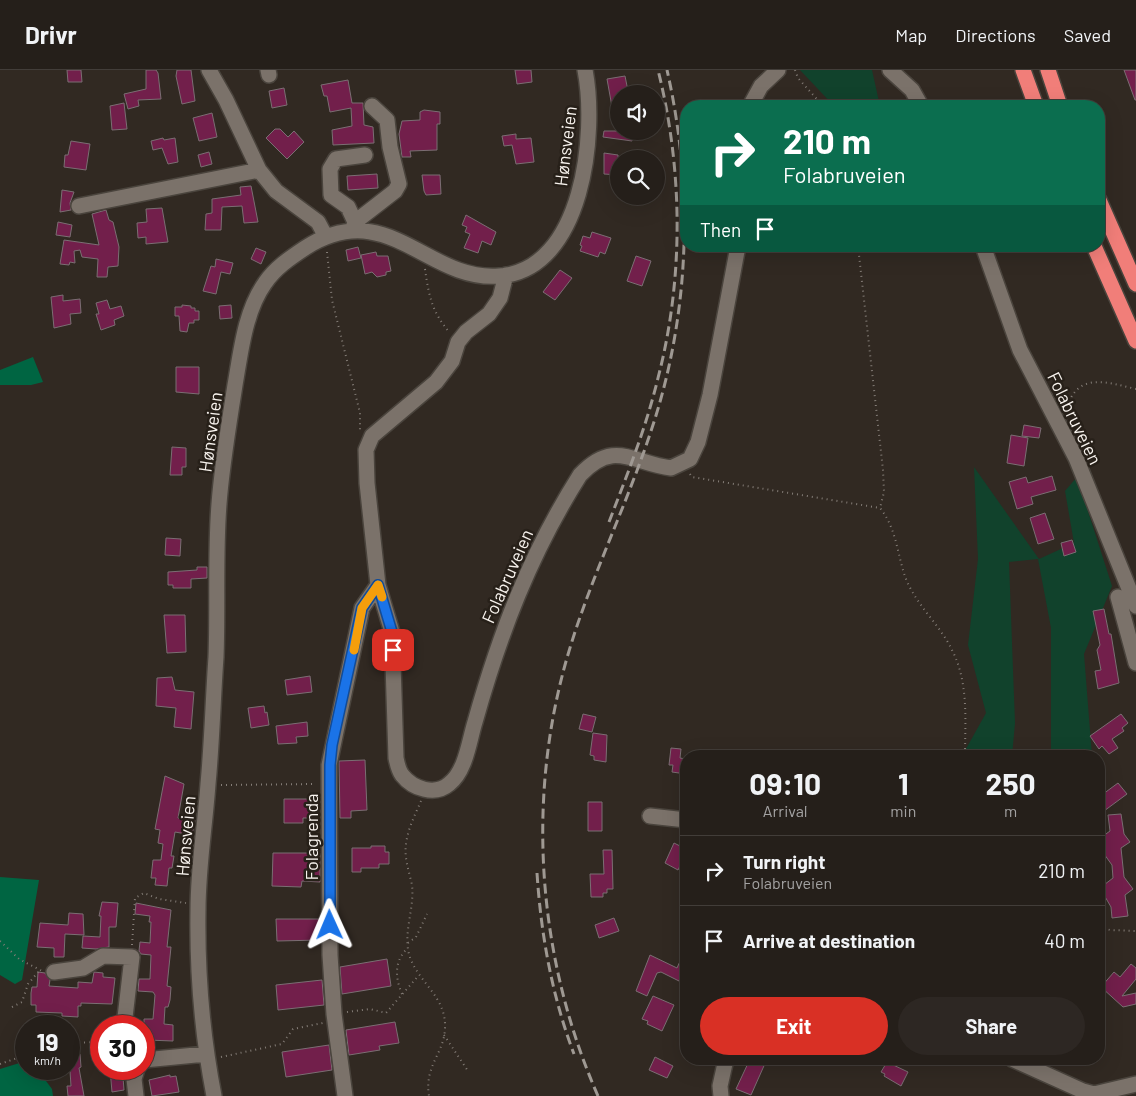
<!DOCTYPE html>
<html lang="en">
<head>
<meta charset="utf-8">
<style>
	body { margin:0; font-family:Barlow,sans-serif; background:#2d2723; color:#f1f3f6; height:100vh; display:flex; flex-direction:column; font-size:19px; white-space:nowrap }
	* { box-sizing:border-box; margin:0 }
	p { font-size:16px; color:#a3a2a2 }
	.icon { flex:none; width:28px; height:28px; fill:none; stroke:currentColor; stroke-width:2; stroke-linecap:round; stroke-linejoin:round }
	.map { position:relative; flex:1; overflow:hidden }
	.panel { position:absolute; left:680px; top:680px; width:425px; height:315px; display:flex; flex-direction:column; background:#251f1a; border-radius:20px; box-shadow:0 5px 20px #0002,0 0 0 1px #423d39 }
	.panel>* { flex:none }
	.banner { position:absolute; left:680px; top:30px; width:425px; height:152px; border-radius:20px; box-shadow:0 5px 20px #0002,0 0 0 1px #423d39; background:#0b6e4f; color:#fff; overflow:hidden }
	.controls { position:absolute; left:610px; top:15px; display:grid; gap:10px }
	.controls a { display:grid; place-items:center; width:55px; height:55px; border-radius:50%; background:#251f1a; box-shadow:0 5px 20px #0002,0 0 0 1px #423d39; font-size:25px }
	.speed { position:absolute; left:15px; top:945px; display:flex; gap:10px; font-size:25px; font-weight:700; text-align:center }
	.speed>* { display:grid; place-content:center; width:65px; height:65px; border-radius:50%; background:#251f1a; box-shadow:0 5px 20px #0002,0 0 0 1px #423d39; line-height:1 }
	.speed small { font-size:12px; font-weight:400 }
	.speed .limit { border:8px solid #d22; background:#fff; color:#111 }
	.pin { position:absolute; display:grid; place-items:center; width:42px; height:42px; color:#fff; margin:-21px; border-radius:10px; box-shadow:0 2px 8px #0006 }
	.me { position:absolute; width:55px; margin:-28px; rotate:359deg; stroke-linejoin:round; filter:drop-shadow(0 0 4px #0008) }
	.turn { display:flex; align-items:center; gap:18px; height:105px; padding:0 20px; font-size:22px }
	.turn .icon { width:65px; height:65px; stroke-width:2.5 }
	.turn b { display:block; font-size:35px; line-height:42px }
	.then { display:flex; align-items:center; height:48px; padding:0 20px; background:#0003; gap:10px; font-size:19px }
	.eta { display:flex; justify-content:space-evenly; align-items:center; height:85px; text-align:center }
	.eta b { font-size:30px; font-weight:700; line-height:35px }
	.button { display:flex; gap:10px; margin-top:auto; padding:10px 20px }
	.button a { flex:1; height:58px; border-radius:30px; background:#d93025; color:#fff; font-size:20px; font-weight:700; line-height:58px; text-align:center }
	.button a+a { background:#2d2723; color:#f1f3f6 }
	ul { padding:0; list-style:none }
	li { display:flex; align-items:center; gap:15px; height:70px; padding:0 20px; border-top:1px solid #423d39 }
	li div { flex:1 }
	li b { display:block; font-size:19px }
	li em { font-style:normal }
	header { display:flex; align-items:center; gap:30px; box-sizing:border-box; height:70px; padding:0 25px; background:#251f1a; border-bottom:1px solid #423d39 }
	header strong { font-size:24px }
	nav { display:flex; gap:28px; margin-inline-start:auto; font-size:18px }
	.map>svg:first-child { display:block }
</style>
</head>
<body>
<header>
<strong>Drivr</strong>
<nav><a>Map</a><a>Directions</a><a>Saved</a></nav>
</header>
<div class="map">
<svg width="1136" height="1026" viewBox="0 0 1136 1026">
	<rect width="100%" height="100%" fill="#312922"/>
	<path fill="#11422c" d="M800,0H872L880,36H834Z
		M974,397L1039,489L1074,473L1065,421L1077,407L1112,516L1084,584L1092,686H1051V558L1038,489L1009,492L1015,653L1012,686H962L986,643L968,575L978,489Z"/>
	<path fill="#006542" d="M33,287L43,312L31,315H0V300Z
		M0,807L39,810L22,910L15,914L0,905Z
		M26,991V999H37L52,1019L53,1026H0V999Z"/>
	<path fill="#721f4b" stroke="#7b6e73" d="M67,0H81L82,12H68Z
		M146,0H156L158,3L161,29L138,30L139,36L128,39L124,24L146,19Z
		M177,0H191L195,31L182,34L176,6Z
		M515,0H531L532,12L517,14Z
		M1124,0H1136V30H1135Z
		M625,6L628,21L619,24V48H614L607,9Z
		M348,10L352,33H363L364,55L373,57L374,73L333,75L332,60L352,56L351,38L330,42L327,26H324L321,15Z
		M284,18L287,35L272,38L269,21Z
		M124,33L127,59L112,60L110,36Z
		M424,40L440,42V54H437V80L410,81L411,87H402L399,64L402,51L420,50V42Z
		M212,43L217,67L199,71L193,48Z
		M275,59H280L288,67L294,61L304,72L287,89L266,68Z
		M604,61H633L632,71L603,67Z
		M516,64V69L531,68L534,92L516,94L512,75L504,76L502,66Z
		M163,68L164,70L175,68L178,92L168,94L162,78L153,80L151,71Z
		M71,71L90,74L86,100L64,97L65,85H68Z
		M209,82L212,94L201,97L198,85Z
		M604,83L618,85L619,105L604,104Z
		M377,104L378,118L348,120L347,106Z
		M422,105H440L441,124L426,125L424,121Z
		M251,116L258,152L244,153L242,136L222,137L221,160H205L206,144L212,143V129L241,125L240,117Z
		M62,120L74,122L70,133L71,140L60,142Z
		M162,138L168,172L146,174V167L138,168L137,153L147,152L146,139Z
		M106,140L109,150L113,152L119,177L118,196L108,197L107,207H97L98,189L82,187L80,180L74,181L75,193L70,192L69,195L60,194L64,170L99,175L92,144Z
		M466,145L496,162L491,175L482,171L478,183L464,178L470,164L465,162L467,157L462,155Z
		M58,152L72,155L70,167L56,165Z
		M592,162L611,168L605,184L600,182L598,187L580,181L582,176L580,175L583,166L590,168Z
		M358,177L361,188L348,191L346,180Z
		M256,178L266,182L261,194L251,189Z
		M376,182L377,186H388L391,201L386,202V205L377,207L372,202L365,204L361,185Z
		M636,186L651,191L642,216L627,211Z
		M216,189L233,193L230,204L221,202L216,224L203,221L211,196L215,197Z
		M560,200L572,208L555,230L543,222Z
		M63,225V231L80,229L81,243L70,244L71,254L54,258L51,227Z
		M107,230L110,239L121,236L124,246L114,250L115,255L101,260L96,244H99L96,233Z
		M182,235L191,236V238H195V241H199V250H194V253H189L187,262L180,261L179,246H175V237H182Z
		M231,235L232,248L220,249L219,236Z
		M176,297H199V324L176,322Z
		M1024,355L1041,358L1039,368L1022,366Z
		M1011,365L1028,368L1024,396L1007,393Z
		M172,377L186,378V397H182V405H170Z
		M1052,406L1056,420L1031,427L1033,434L1017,439L1009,412L1026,407L1028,413Z
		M1045,443L1054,469L1038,474L1030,448Z
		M166,468L181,469L180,486L165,485Z
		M1072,470L1076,482L1064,486L1061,473Z
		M197,497H207V508L191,509V518H173V515H168V502L197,500Z
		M1104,539L1109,564H1111L1119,613L1098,619L1095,601L1101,600L1097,580L1100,575L1093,541Z
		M164,545H185L186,582L167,583Z
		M310,606L312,622L287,625L285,610Z
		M172,607L175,620L194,622L191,659L174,657L176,638L156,636L157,608Z
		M264,636L265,643L267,642L269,655L251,658L248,638Z
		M583,644L596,647L592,662L579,659Z
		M1121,644L1128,653L1122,658L1124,661L1112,669L1118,678L1109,684L1102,676L1099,679L1090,666Z
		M307,652L308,666L296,667L297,673L278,674L276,656Z
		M593,663L607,665L606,692L594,690V686L590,685Z
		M671,678L681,679L680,688L686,689V704L672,702L673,695H669Z
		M365,690L367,740L351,741V748H340L339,691Z
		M165,706L184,714L178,748L195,750L192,765L175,762L171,786H174L172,798H169L167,816L155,815L156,808H151L153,790H161L163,774L158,773L160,760L155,759Z
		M1118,713L1127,724L1104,741L1099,734V727Z
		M284,729H314L315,748H303V753H284Z
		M588,732H602V761H588Z
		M1121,744L1124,764L1130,772L1121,778L1124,807L1133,819L1125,825L1128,846L1112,848L1111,837L1100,818L1113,808L1112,795L1099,777V769L1110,761L1108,745Z
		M674,773L686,779V784L678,800L665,793Z
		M371,776H385V782H389V794H379V798H361V802H352V778H371Z
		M603,780H612L613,819H607V823H603V827H591L590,804H604Z
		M273,783H320V812L302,811L301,817L272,816Z
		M102,832L118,833L116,857H109V877L96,879L82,878L83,866L100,867L101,846H99Z
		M136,833L171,840L167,877H171L167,916L171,917L170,930L168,937H165L164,954L173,955V971L147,970V961H144V949H153L155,925L153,922L138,921L139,909H150L151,885L141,884L139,881L140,872L150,873L151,852H149L150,846L135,844Z
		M69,843L83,844L84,865L65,864L64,887H54V878L37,877L40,853L68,855Z
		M614,848L619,861L599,868L595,855Z
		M276,849H320L321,870L277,871Z
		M686,878V907L682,905L679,911L661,902L657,903L647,926L636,921L650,885L677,898Z
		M387,889L391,916L342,924L340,897Z
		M1131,894L1136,898V909L1122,926L1136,923V934L1123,937L1101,917L1114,902L1120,907Z
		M38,902L45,903L50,910L49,916L78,918V912L92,913L94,902L103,903V907L115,908L112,934L81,933V936H78V947L62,946V943L36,942V935H31V923L32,917H37Z
		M322,910L324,935L278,940L276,915Z
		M653,926L674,935L662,961L647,954L648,951L642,949Z
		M395,952L399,973L379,976L380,980L349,985L346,960Z
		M329,975L332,1000L286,1007L282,982Z
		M80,984L81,997L79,998L84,1026H68L67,1016H71L69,986Z
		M655,987L673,996L667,1008L649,1000Z
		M750,989H767L751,1025L736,1019Z
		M887,992L908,1002L901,1016L884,1006L885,1004L881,1002Z
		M110,999H127L125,1006L123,1007L124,1020L112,1022Z
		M170,1005V1007L176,1006L179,1022L152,1026L149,1010Z"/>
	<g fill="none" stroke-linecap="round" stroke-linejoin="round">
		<g stroke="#4a443d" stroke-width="18">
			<path id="minor" d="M209,0L226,30L259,100L276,121L318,152L326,167
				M268,0L269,5
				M890,0L912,20L921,36
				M750,36L761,16L778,0
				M79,136L259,100
				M355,152L348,137L331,125L330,99L336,89L365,85
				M352,161L355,152L395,121L399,114L390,77L387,50L372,36
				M983,176L1020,280L1076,388L1136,536
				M506,205L500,228L489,244L466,262L458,272L452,291L436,312L372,366L366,380L367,413L378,515L392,562L396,688C397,693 399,701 402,705C413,719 435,726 449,714C466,701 469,671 475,652C500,563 530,484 580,405C614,369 632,393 671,398L690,389L698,372L710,325L738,176
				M1118,527L1136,593
				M650,746L686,750
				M54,902L83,898L103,886L132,887L124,956
				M1012,989L1083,1021L1094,1024L1136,1014
				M144,990L206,984
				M136,1026L134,1009L137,999
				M214,1026C202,964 197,903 198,840C198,798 205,756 208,714C212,672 213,629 216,587C218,536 215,485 219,434C222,394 229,354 235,315C241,281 245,241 265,213C275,198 290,188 305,178C388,125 427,212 499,206C584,200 597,62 585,0
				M345,1026L334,944L330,885L329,695L362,538L378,515
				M721,1026L720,1016L726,989"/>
		</g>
		<g stroke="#4a443d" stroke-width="18">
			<path id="highway" d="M1023,0L1036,36
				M1048,0L1060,36
				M1099,130L1136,214
				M1094,176L1136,271"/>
		</g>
		<path stroke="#847d77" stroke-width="2" stroke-dasharray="1 4" stroke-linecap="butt" d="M795,0L798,8L823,36
			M858,176L883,400L884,422L880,438
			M327,182L332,230L360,343V361
			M425,199C429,227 432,242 450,263
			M1066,341C1076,301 1106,312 1136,319
			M690,404L692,407L880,438C897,459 897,485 906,509C917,536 940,555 952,580C969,613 965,651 965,686
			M221,715L316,714
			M421,731C415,745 408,758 406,774C404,788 409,801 412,815C415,840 401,866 411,890C421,914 446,928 445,957C445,983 424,995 429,1026
			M1099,857L1110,860L1136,861
			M0,871L19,889L42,901
			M408,873L416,867L427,844
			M132,875L135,828L144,823L159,829L186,833
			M402,924C395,908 394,890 408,878
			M12,937L22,932L28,914L39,901
			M347,942L370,939L386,943L419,905
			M444,965L468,1001
			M69,973L101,972
			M221,987L282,974L293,959L323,953
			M0,994L26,985"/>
		<use href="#minor" stroke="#7b726a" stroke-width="15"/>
		<use href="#highway" stroke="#f17e79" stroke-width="15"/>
		<path stroke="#9f9993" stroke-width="3" stroke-dasharray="10 5" stroke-linecap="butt" d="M609,452C627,405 646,358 658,308C684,208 683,100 658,0
			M537,803C541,865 552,926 574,984
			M598,1026C539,892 526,737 565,595C587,515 625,440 651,361C690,245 694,119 667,0"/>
	</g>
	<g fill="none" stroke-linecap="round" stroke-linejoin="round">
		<g stroke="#114b97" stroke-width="12">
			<path id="route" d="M330,855V695L332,675L362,538L378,515L392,562L393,580"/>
		</g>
		<use href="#route" stroke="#1a73e8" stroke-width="9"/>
		<path stroke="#f59e0b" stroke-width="9" d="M354,580L362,538L378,515L382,527"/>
	</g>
	<g text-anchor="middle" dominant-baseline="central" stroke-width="5" stroke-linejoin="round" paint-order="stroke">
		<g font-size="18" fill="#f8f3ee" stroke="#272019">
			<text transform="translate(565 76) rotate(-83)">Hønsveien</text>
			<text transform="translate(1075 348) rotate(64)">Folabruveien</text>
			<text transform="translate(210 362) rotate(-82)">Hønsveien</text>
			<text transform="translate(507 506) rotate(-66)">Folabruveien</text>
			<text transform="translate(185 766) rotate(-85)">Hønsveien</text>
			<text transform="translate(311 767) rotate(-90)">Folagrenda</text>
		</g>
	</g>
</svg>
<div class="controls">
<a><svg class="icon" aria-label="sound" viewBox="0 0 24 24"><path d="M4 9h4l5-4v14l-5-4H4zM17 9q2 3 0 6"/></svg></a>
<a><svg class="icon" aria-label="search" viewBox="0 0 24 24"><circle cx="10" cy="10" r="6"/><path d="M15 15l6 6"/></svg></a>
</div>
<div class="speed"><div>19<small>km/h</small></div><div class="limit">30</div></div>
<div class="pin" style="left:393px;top:580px;background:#d93025"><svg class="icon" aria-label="arrive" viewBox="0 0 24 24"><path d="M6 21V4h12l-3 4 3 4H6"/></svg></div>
<svg class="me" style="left:330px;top:855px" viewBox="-20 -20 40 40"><path d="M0-17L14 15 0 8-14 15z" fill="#1a73e8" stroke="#fff" stroke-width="4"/></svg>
<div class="banner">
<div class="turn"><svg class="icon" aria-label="right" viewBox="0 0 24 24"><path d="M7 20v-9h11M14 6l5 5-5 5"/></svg><div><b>210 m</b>Folabruveien</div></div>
<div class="then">Then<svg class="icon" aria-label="arrive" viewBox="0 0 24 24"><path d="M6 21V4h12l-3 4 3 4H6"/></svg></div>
</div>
<section class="panel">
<div class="eta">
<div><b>09:10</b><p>Arrival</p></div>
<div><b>1</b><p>min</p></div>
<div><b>250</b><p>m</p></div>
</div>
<ul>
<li><svg class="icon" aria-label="right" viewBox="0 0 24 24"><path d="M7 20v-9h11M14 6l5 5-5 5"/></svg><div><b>Turn right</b><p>Folabruveien</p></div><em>210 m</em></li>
<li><svg class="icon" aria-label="arrive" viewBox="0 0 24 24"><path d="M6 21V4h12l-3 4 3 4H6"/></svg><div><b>Arrive at destination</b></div><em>40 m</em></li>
</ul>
<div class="button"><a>Exit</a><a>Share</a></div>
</section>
</div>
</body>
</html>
